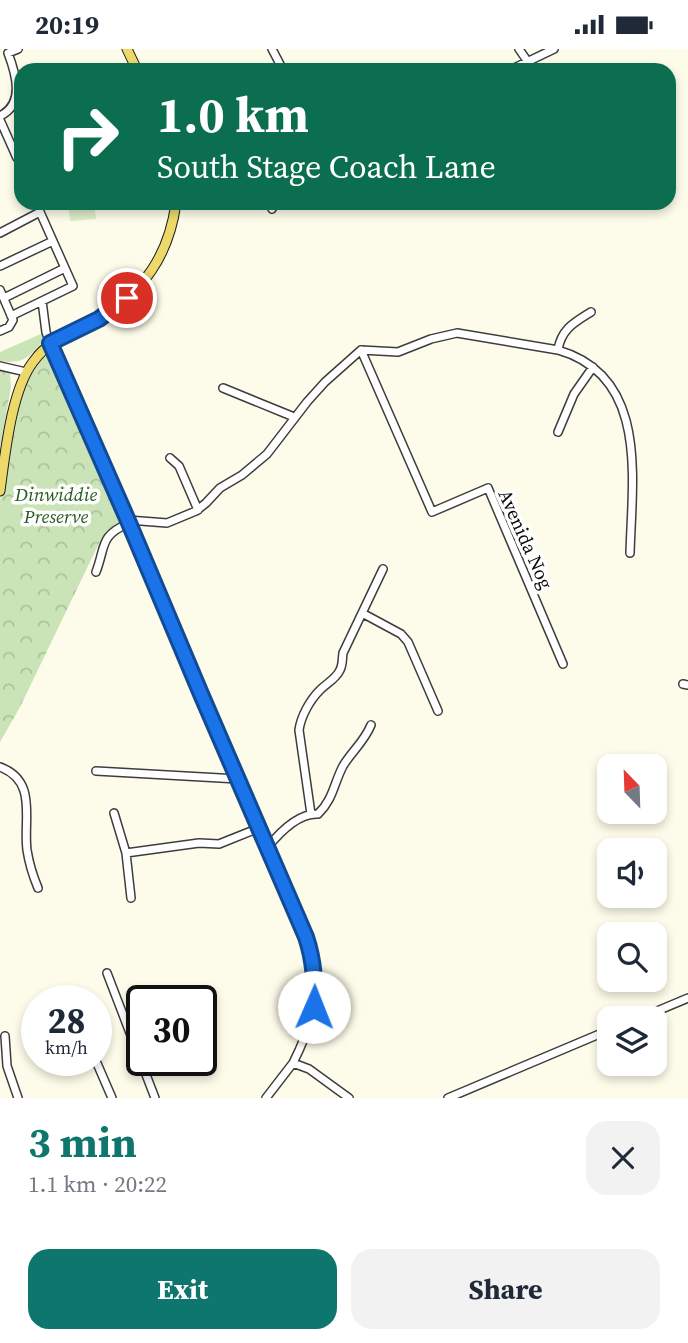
<!DOCTYPE html>
<html lang="en">
<head>
<meta charset="utf-8">
<style>
	body { margin:0; font-family:"Source Serif 4",serif; background:#f2f2f3; color:#1f2937; height:100vh; display:flex; flex-direction:column; font-size:26px; white-space:nowrap }
	* { box-sizing:border-box; margin:0 }
	p { font-size:23px; color:#747a83 }
	.icon { flex:none; width:38px; height:38px; fill:none; stroke:currentColor; stroke-width:2; stroke-linecap:round; stroke-linejoin:round }
	.map { position:relative; height:1049px; overflow:hidden }
	.panel { display:flex; flex-direction:column; background:#fff; flex:1 }
	.panel>* { flex:none }
	.top-card { position:absolute; left:14px; top:14px; width:662px; height:147px; border-radius:21px; box-shadow:0 4px 10px #0003; background:#0b6e4f; color:#fff; overflow:hidden }
	.needle { width:46px; rotate:337deg }
	.fabs { position:absolute; left:597px; top:705px; display:grid; gap:14px }
	.fabs a { display:grid; place-items:center; width:70px; height:70px; border-radius:14px; background:#fff; box-shadow:0 4px 10px #0003; font-size:35px }
	.speed { position:absolute; left:21px; top:936px; display:flex; gap:14px; font-size:35px; font-weight:700; text-align:center }
	.speed>* { display:grid; place-content:center; width:91px; height:91px; border-radius:50%; background:#fff; box-shadow:0 4px 10px #0003; line-height:1 }
	.speed small { font-size:18px; font-weight:400 }
	.speed .limit { border:4px solid #111; border-radius:10px; background:#fff; color:#111 }
	.pin { position:absolute; display:grid; place-items:center; width:60px; height:60px; color:#fff; margin:-30px; border:4px solid #fff; border-radius:50%; box-shadow:0 2px 7px #0007 }
	.me { position:absolute; width:77px; margin:-38px; rotate:1deg; stroke-linejoin:round; filter:drop-shadow(0 0 5px #0008) }
	.turn { display:flex; align-items:center; gap:24px; height:147px; padding:0 28px; font-size:32px }
	.turn .icon { width:91px; height:91px; stroke-width:2.5 }
	.turn b { display:block; font-size:49px; line-height:60px }
	.round { display:grid; place-items:center; flex:none; width:74px; height:74px; border-radius:21px; background:#f2f2f3 }
	.overview { display:flex; align-items:center; justify-content:space-between; height:119px; padding:0 28px }
	h1 { font-size:42px; font-weight:700; line-height:52px; color:#0f766e }
	.primary-button { display:flex; gap:14px; margin-top:auto; padding:14px 28px }
	.primary-button a { flex:1; height:80px; border-radius:21px; background:#0f766e; color:#fff; font-size:28px; font-weight:700; line-height:80px; text-align:center }
	.primary-button a+a { background:#f2f2f3; color:#1f2937 }
	.status { display:flex; justify-content:space-between; align-items:center; height:49px; padding:0 35px; background:#fff; direction:ltr }
	.status svg { height:19px; fill:currentColor }
	.map>svg:first-child { display:block }
</style>
</head>
<body>
<div class="status"><b>20:19</b><svg viewBox="0 0 49 12"><path d="M0 12V9h3v3zM5 12V6h3v6zM10 12V3h3v9zM15 12V0h3v12zM26 1h20v11H26zM47 4h2v5h-2z"/></svg></div>
<div class="map">
<svg width="688" height="1049" viewBox="0 0 688 1049">
	<defs>
		<pattern id="park-crowns" width="20" height="18" patternUnits="userSpaceOnUse" patternTransform="scale(1.75)"><rect width="20" height="18" fill="#cae4b7"/><path d="M2 6a3 3 0 1 1 6 0M12 15a3 3 0 1 1 6 0" fill="none" stroke="#acc29c"/></pattern>
	</defs>
	<rect width="100%" height="100%" fill="#fdfbe9"/>
	<path fill="#cae4b7" d="M43,284L45,291C28,308 26,315 0,312V303Z"/>
	<path fill="url(#park-crowns)" d="M46,305L51,309L63,333L122,470L121,472L106,482L102,488L20,658L0,693V452L16,355L31,323Z
		M0,322L10,325L11,338L0,399Z"/>
	<path fill="#dcecc8" d="M68,154H94L96,170L70,172Z"/>
	<g fill="none" stroke-linecap="round" stroke-linejoin="round">
		<g stroke="#3d3d3d" stroke-width="10">
			<path id="minor" d="M272,0L283,21
				M519,0L528,13
				M510,21L554,0
				M0,67C25,55 16,25 8,4L18,0
				M0,71L17,109
				M272,160L275,154
				M0,184L40,163L73,237L11,267
				M0,217L53,192
				M0,241L13,271L9,278L0,282
				M4,249L65,219
				M42,252L46,283L50,294L129,474L310,901C320,947 314,972 293,1014
				M361,301L432,463L488,439L563,615
				M558,301C561,280 575,273 591,263
				M0,317L26,323
				M223,339L294,368
				M558,383L574,345L593,318
				M170,409L179,417L198,461
				M128,471L167,474L196,462L206,454L220,439L242,426L267,405L307,353L325,333L361,301L398,303L431,290L457,284L558,301C649,327 632,430 630,504
				M96,523C106,497 99,487 129,474
				M362,564L401,585L408,593L438,662
				M683,635L688,636
				M0,718C38,732 23,770 27,801C29,814 33,827 38,839
				M96,722L238,730
				M114,764L126,804L131,849
				M311,765L299,681C301,667 310,651 320,641C327,634 336,630 340,621C343,615 342,610 343,604L383,520
				M267,799C279,784 298,764 318,765C333,751 334,734 343,717C352,702 364,693 371,676
				M126,804L199,794L219,795L259,779
				M107,924L155,1049
				M638,970L688,949
				M5,987L7,1017L18,1049
				M96,1012L112,1049
				M266,1049L293,1014L309,1020L349,1049
				M448,1049L609,981"/>
		</g>
		<g stroke="#1b1b1b" stroke-width="11">
			<path id="major" d="M127,0L137,21
				M0,442C5,406 11,342 33,313C52,287 73,285 99,270C144,242 169,206 176,154"/>
		</g>
		<use href="#minor" stroke="#fff" stroke-width="7"/>
		<use href="#major" stroke="#edd96a" stroke-width="9"/>
	</g>
	<g fill="none" stroke-linecap="round" stroke-linejoin="round">
		<g stroke="#114b97" stroke-width="18">
			<path id="route" d="M127,249L99,270L50,294L129,474L201,645L306,888C314,912 315,933 314,958"/>
		</g>
		<use href="#route" stroke="#1a73e8" stroke-width="12"/>
	</g>
	<g text-anchor="middle" dominant-baseline="central" stroke-width="7" stroke-linejoin="round" paint-order="stroke">
		<g font-size="19" font-style="italic" fill="#285b21" stroke="#fff">
			<text x="56" y="445">Dinwiddie<tspan x="56" dy="22">Preserve</tspan></text>
		</g>
		<g font-size="19" fill="#0a0a0a" stroke="#fff">
			<text transform="translate(526 490) rotate(66)">Avenida Nog</text>
		</g>
	</g>
</svg>
<div class="fabs">
<a><svg class="needle" viewBox="-14 -14 28 28"><path d="M0-13l5 13h-10z" fill="#e53935"/><path d="M0 13l5-13h-10z" fill="#747a83"/></svg></a>
<a><svg class="icon" aria-label="sound" viewBox="0 0 24 24"><path d="M4 9h4l5-4v14l-5-4H4zM17 9q2 3 0 6"/></svg></a>
<a><svg class="icon" aria-label="search" viewBox="0 0 24 24"><circle cx="10" cy="10" r="6"/><path d="M15 15l6 6"/></svg></a>
<a><svg class="icon" aria-label="layers" viewBox="0 0 24 24"><path d="M12 4l9 5-9 5-9-5zM3 14l9 5 9-5"/></svg></a>
</div>
<div class="speed"><div>28<small>km/h</small></div><div class="limit">30</div></div>
<div class="pin" style="left:127px;top:249px;background:#d93025"><svg class="icon" aria-label="arrive" viewBox="0 0 24 24"><path d="M6 21V4h12l-3 4 3 4H6"/></svg></div>
<svg class="me" style="left:314px;top:958px" viewBox="-20 -20 40 40"><circle r="19" fill="#fff"/><path d="M0-13L10 11 0 6-10 11z" fill="#1a73e8"/></svg>
<div class="top-card">
<div class="turn"><svg class="icon" aria-label="right" viewBox="0 0 24 24"><path d="M7 20v-9h11M14 6l5 5-5 5"/></svg><div><b>1.0 km</b>South Stage Coach Lane</div></div>
</div>
</div>
<section class="panel">
<div class="overview"><div><h1>3 min</h1><p>1.1 km · 20:22</p></div><a class="round"><svg class="icon" aria-label="close" viewBox="0 0 24 24"><path d="M6 6l12 12M18 6L6 18"/></svg></a></div>
<div class="primary-button"><a>Exit</a><a>Share</a></div>
</section>
</body>
</html>
